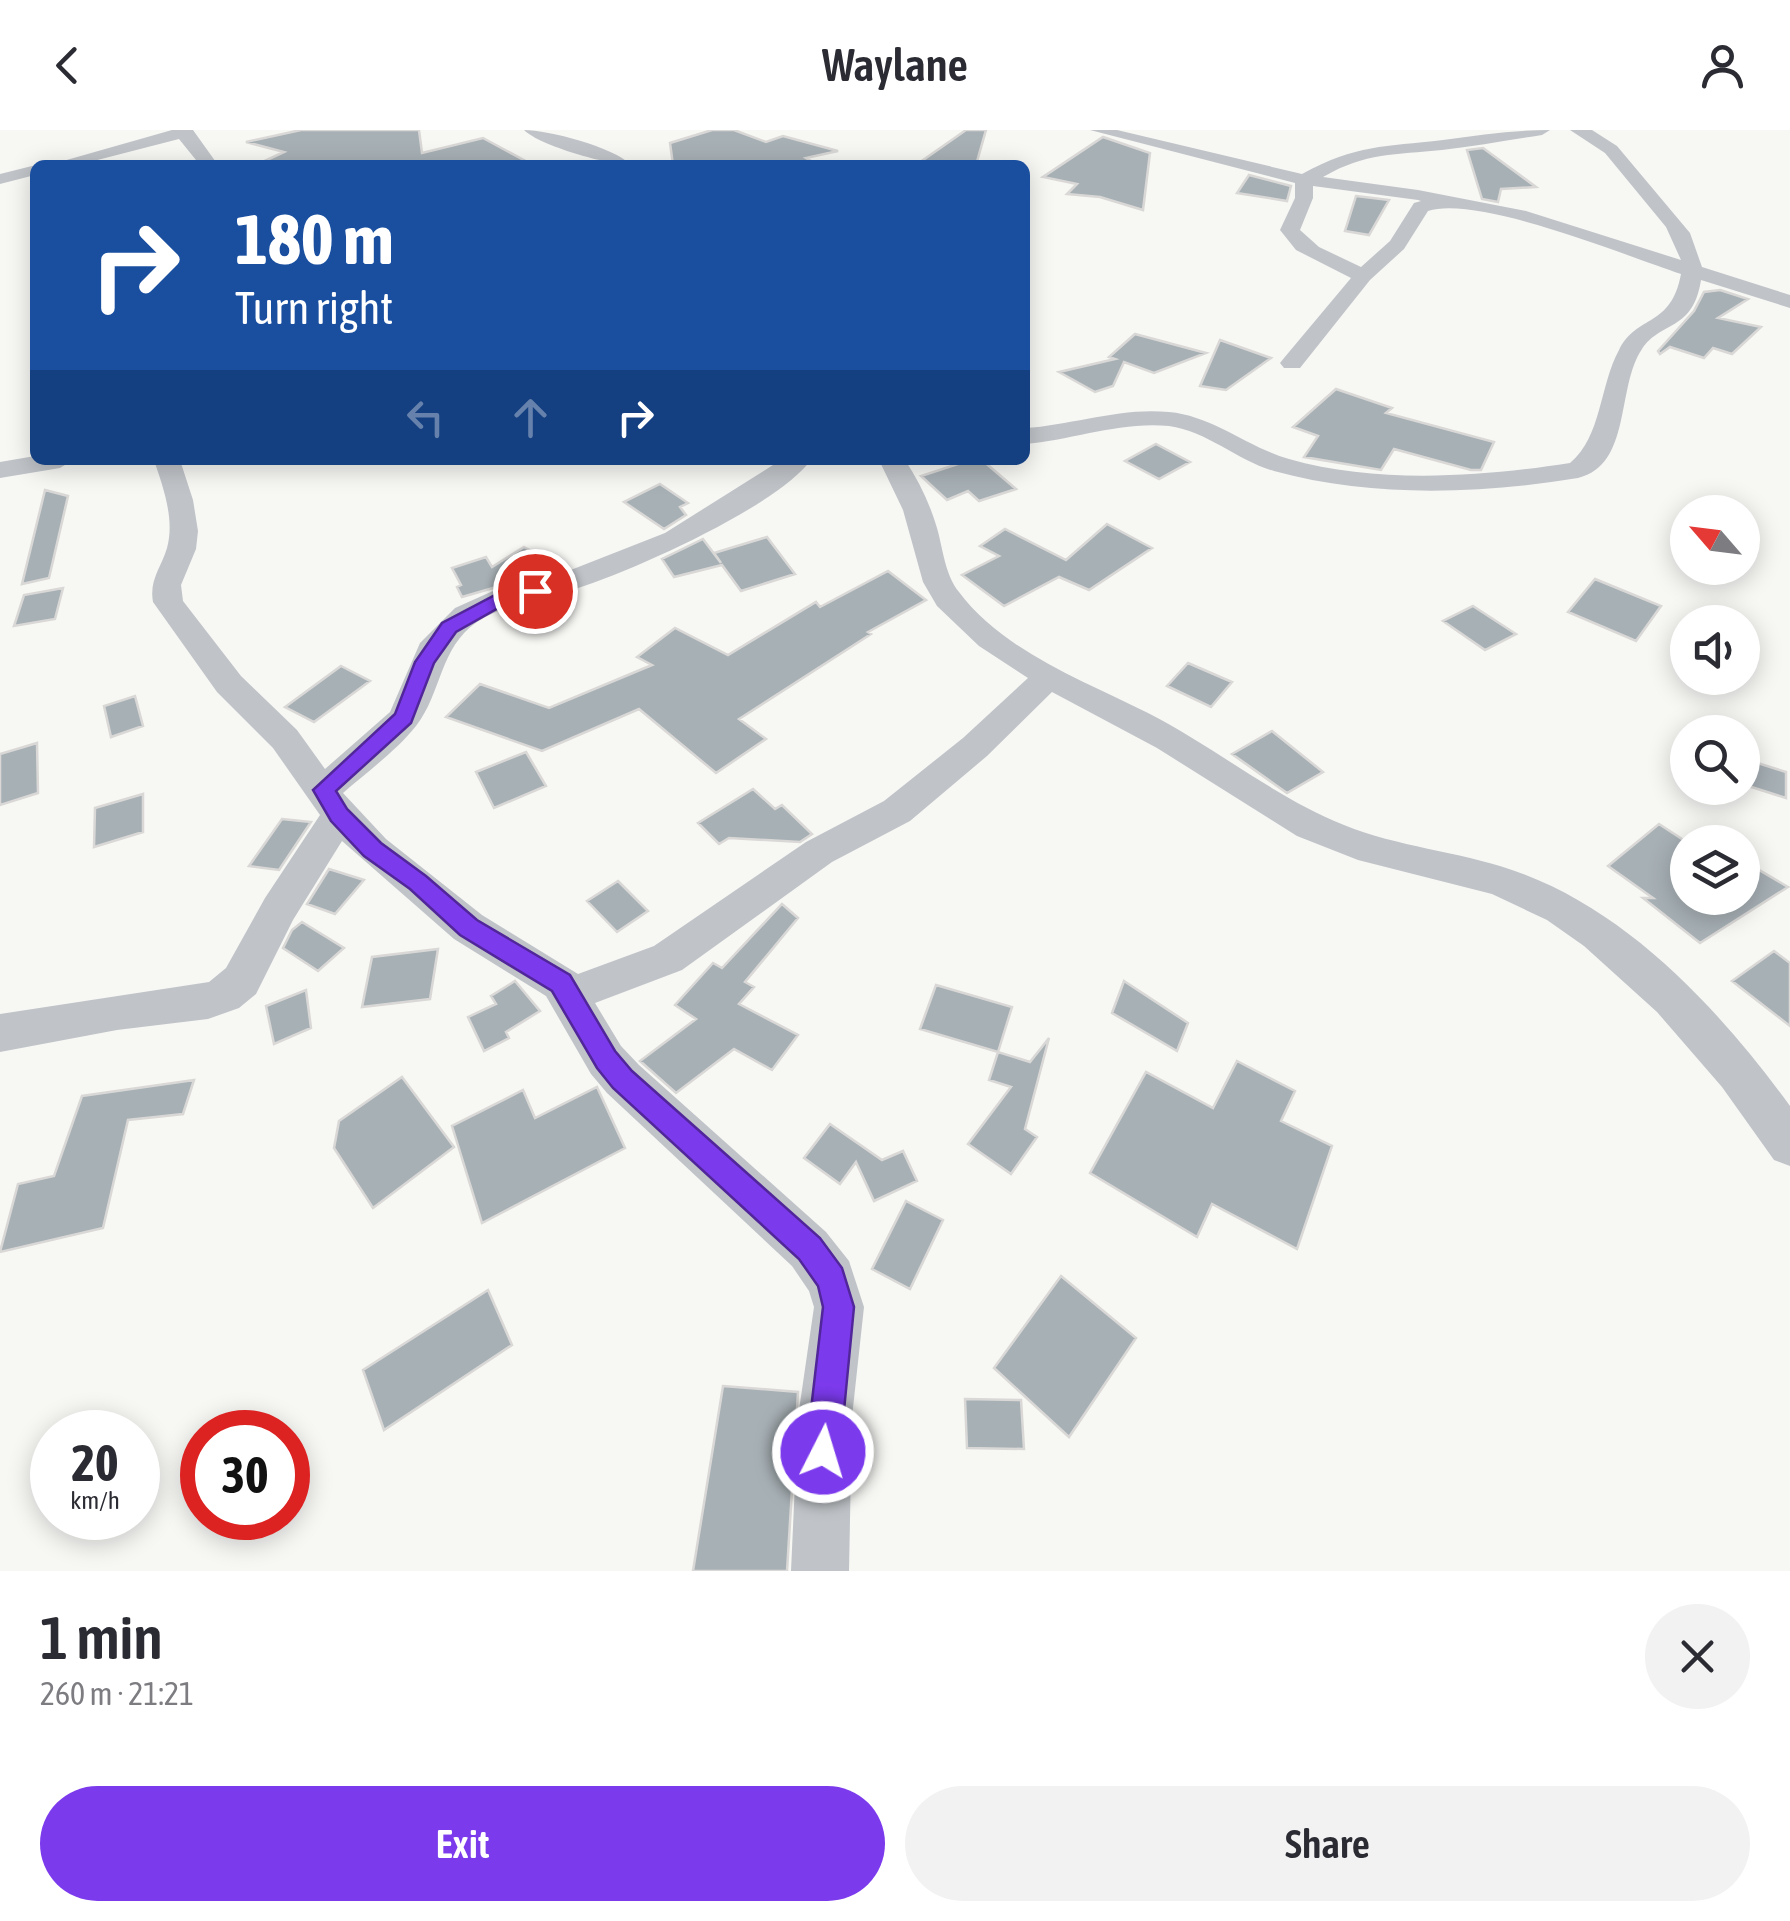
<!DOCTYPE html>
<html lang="en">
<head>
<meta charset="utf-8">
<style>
	body { margin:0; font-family:"Asap Condensed",sans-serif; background:#f2f2f3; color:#2b2b33; height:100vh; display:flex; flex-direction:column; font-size:38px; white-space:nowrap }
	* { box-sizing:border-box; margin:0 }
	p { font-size:32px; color:#7c7c81 }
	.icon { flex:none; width:55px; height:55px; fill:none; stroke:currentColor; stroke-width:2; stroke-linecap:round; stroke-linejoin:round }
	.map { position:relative; height:1441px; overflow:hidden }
	.sheet { display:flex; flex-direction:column; background:#fff; flex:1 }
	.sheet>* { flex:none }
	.hud { position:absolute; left:30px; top:30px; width:1000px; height:305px; border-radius:15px; box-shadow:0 5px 25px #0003; background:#1a4fa0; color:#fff; overflow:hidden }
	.needle { width:65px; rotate:298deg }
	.fabs { position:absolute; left:1670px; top:365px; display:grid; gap:20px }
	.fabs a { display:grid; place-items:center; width:90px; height:90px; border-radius:50%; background:#fff; box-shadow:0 5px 25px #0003; font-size:50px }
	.speed { position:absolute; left:30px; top:1280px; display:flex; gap:20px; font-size:50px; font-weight:700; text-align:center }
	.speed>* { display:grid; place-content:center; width:130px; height:130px; border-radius:50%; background:#fff; box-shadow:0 5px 25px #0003; line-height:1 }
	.speed small { font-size:25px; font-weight:400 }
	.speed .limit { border:15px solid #d22; background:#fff; color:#111 }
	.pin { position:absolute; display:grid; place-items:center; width:85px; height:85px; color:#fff; margin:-42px; border:5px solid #fff; border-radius:50%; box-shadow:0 2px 10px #0007 }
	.me { position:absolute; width:110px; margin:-55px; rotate:5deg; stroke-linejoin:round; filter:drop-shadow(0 0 8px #0008) }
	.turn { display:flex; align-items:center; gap:35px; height:210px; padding:0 40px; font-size:45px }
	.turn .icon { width:130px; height:130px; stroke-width:2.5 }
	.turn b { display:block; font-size:70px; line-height:85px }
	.lanes { display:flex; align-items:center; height:95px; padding:0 40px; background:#0003; justify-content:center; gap:50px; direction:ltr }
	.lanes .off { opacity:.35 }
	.round { display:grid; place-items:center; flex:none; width:105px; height:105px; border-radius:52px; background:#f2f2f3 }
	.summary { display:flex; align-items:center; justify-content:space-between; height:170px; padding:0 40px }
	h1 { font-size:60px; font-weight:600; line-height:75px }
	.cta { display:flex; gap:20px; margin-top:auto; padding:20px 40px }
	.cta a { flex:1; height:115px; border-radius:60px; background:#7c3aed; color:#fff; font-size:40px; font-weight:600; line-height:115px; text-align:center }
	.cta a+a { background:#f2f2f3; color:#2b2b33 }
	header { display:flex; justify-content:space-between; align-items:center; height:130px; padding:0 40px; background:#fff; font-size:45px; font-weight:600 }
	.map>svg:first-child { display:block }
</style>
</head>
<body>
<header><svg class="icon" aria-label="back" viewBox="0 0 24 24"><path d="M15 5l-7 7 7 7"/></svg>Waylane<svg class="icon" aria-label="person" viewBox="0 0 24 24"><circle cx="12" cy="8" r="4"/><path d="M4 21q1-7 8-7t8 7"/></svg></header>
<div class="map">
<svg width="1790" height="1441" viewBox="0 0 1790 1441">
	<rect width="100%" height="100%" fill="#f7f7f4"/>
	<path fill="#a7b0b5" stroke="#d9d8d6" stroke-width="2.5" d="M301,0H419L422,23L483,8L533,35H256L284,22L246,12Z
		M712,0H734L766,12L783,6L838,21L806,28L818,35H673L670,13Z
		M966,0H986L976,35H916Z
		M1103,7L1150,23L1143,80L1100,67L1067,64L1077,54L1043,47Z
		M1483,18L1536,57L1501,59L1498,72L1482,69L1467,20Z
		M1249,45L1291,56L1287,71L1237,63Z
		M1356,66L1389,70L1369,105L1345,101Z
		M1720,160L1748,169L1718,188L1761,197L1732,224L1713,218L1704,228L1670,217L1660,224L1658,221L1694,181L1704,162Z
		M1135,204L1206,223L1154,243L1124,232L1113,256L1095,262L1059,242L1115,229L1109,227Z
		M1220,210L1271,228L1226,260L1200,256Z
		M1336,259L1392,278L1386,283L1494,312L1481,340H1471L1394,319L1381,340L1304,327L1318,306L1293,297Z
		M1156,314L1190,332L1159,349L1125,331Z
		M970,330H982L1016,359L979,371L968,361L947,370L921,346Z
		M660,354L688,373L680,377L686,385L664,399L624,372Z
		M45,360L68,366L49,448L22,454Z
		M1107,394L1152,418L1089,460L1059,447L1004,476L962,445L999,426L980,416L1005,399L1066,430Z
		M767,407L795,444L741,461L722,435L674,447L662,429L703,409L721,433L714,423Z
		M524,417L562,438L462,467L457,457L461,455L452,438L486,427L492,437Z
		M888,441L926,470L868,502L871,504L739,589L766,609L716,643L639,579L542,621L446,587L480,554L549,578L652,535L637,527L675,498L728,525L816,472L820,477Z
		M1595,449L1661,476L1636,511L1568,482Z
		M63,458L55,489L14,496L24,465Z
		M1473,476L1516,504L1485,520L1443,491Z
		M1188,533L1232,552L1211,577L1167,556Z
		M341,536L370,551L314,592L285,577Z
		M135,566L143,596L111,607L104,576Z
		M1272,601L1323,642L1287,663L1232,624Z
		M37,613L38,663L0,675V624Z
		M526,622L546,656L494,678L476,642Z
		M1742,628L1786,642V668L1742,654Z
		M753,659L775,679L782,675L812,704L800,712L729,708L719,714L698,693Z
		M143,664V702L94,717L95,678Z
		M282,689L311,692L279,740L249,736Z
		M1659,694L1688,713V768H1742V730L1788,757L1700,813L1643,768H1653L1608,736Z
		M329,739L364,750L335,784L307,774Z
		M618,751L648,781L617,802L587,771Z
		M782,774L798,788L745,852L754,857L739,874L798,905L772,940L734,919L676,963L640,931L696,889L675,875L713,833L722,838Z
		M302,792L344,818L318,841L283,818L292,800Z
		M438,819L430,869L362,877L372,827Z
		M1774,821L1790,833V896L1732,851Z
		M515,851L540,881L506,902L509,908L484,921L468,887L496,874L491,866Z
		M1124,851L1188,893L1177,921L1112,883Z
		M936,855L1012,877L998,922L920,899Z
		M306,860L311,898L274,914L266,876Z
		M1049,908L1025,999L1037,1007L1011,1044L968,1014L1011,957L989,950L998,922L1030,932Z
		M1237,931L1295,961L1281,991L1332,1016L1297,1119L1212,1074L1197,1107L1090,1043L1146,942L1213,978Z
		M402,947L454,1017L373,1078L334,1018L339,991Z
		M194,950L183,984L128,990L103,1098L0,1122L18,1054L54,1046L82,966Z
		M597,957L625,1018L482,1093L452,996L523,960L535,988Z
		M830,994L882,1030L903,1021L917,1051L874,1071L856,1032L840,1054L804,1028Z
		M906,1071L943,1090L910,1159L872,1139Z
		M1061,1146L1136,1208L1069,1307L994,1238Z
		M488,1160L512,1215L384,1300L363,1240Z
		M723,1256L798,1262L787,1441H693Z
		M965,1269L1021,1270L1024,1319L967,1318Z"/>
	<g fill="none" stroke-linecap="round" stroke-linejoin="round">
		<path fill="#c0c4c8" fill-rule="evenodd" d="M172,0H193L218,35H200L179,9L78,35H49Z
			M524,0C548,0 614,17 631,35C609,35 540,16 524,0Z
			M1090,0H1117L1302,44C1357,14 1384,17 1443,10C1479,5 1513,0 1550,0L1542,5C1509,10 1476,16 1442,20C1395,25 1366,22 1323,47L1418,60L1526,81L1681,130L1666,97L1605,23L1570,0H1592L1617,16L1690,103L1702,137L1790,165V178L1701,150C1693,202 1660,191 1642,219C1616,257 1632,335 1578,348C1480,364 1371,368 1274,341C1238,331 1207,301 1169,296C1121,291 1072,310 1025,314V298C1072,295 1121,277 1169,282C1213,286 1247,317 1289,329C1376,354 1481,347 1570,333C1602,306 1599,257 1619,220C1637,184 1671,198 1681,144C1626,126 1479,65 1428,81L1404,119L1370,150L1300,238H1284L1280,233L1284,228L1351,148L1296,120L1280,100L1295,68V53ZM1313,56L1418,70L1421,71L1414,73L1390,111L1361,137L1319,117L1300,100L1313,68Z
			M36,35L35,45L0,54V44Z
			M35,326V330H73L60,338L0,348V332Z
			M154,330H180L193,370L198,401L196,419L181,455L183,471L241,546L297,600L325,639L390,582L420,513L455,478L493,461L558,445L665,403L781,330H811C777,376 635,440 578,458C545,469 507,472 477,492C439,518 442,563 416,596C396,621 367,642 343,663L386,709L482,785L578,844L654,816L806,712L884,671L963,608L1028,548L979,516L937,476L923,452L903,380L879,330H905C919,351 930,374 937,398C943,419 945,445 959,462C1003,521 1084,551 1148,583C1215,617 1274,667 1344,695C1398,717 1457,721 1512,740C1627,779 1720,880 1790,976V1036L1774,1030L1722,957L1657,882L1584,816L1547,790L1492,764L1358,730L1297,706L1157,618L1052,562L987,626L910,691L832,732L682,840L595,873L621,916L639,935L826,1102L849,1131L864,1177L852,1287L849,1441H791L798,1287L814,1177L809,1161L792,1136L607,963L591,944L546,866L454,809L342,711L293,790L256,864L239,878L208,889L117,900L0,922V884L209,852L226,838L265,768L320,685L273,618L217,562L153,472C149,450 161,438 167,418C175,389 163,357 154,330Z"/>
	</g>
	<path fill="#7c3aed" stroke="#51269a" stroke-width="2.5" d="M535,456L544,461L542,465L509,472L456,502L434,533L411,593L336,661L347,679L381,713L426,746L477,790L570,845L615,921L632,941L820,1108L842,1138L854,1177L840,1322L835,1334L823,1338L811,1334L806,1322L823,1177L818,1156L799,1129L613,958L597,938L552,861L460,805L410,759L364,726L331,691L313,660L395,584L415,532L442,493L497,464Z"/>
</svg>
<div class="fabs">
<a><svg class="needle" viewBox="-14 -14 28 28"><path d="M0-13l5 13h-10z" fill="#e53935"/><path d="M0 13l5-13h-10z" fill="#7c7c81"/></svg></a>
<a><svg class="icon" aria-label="sound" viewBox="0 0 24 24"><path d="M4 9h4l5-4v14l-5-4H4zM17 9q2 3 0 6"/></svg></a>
<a><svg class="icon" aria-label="search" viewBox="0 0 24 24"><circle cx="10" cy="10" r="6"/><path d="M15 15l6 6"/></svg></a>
<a><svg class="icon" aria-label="layers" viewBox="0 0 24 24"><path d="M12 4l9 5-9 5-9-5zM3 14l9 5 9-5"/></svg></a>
</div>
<div class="speed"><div>20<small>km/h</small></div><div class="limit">30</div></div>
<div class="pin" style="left:535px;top:461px;background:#d93025"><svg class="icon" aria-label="arrive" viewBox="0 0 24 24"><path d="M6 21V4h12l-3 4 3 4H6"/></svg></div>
<svg class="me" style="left:823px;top:1322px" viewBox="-20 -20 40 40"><circle r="17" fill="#7c3aed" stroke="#fff" stroke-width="3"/><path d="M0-11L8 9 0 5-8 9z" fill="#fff"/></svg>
<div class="hud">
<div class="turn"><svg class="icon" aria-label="right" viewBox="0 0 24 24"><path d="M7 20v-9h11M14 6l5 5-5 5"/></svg><div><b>180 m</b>Turn right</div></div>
<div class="lanes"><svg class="icon off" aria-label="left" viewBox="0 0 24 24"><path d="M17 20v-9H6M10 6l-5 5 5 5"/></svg><svg class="icon off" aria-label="ahead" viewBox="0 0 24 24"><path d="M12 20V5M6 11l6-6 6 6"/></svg><svg class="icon" aria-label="right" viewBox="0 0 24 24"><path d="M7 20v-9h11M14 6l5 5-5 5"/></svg></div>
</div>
</div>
<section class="sheet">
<div class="summary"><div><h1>1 min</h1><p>260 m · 21:21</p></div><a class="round"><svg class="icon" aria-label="close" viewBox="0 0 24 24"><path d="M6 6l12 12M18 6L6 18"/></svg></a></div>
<div class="cta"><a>Exit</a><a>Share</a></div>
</section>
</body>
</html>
